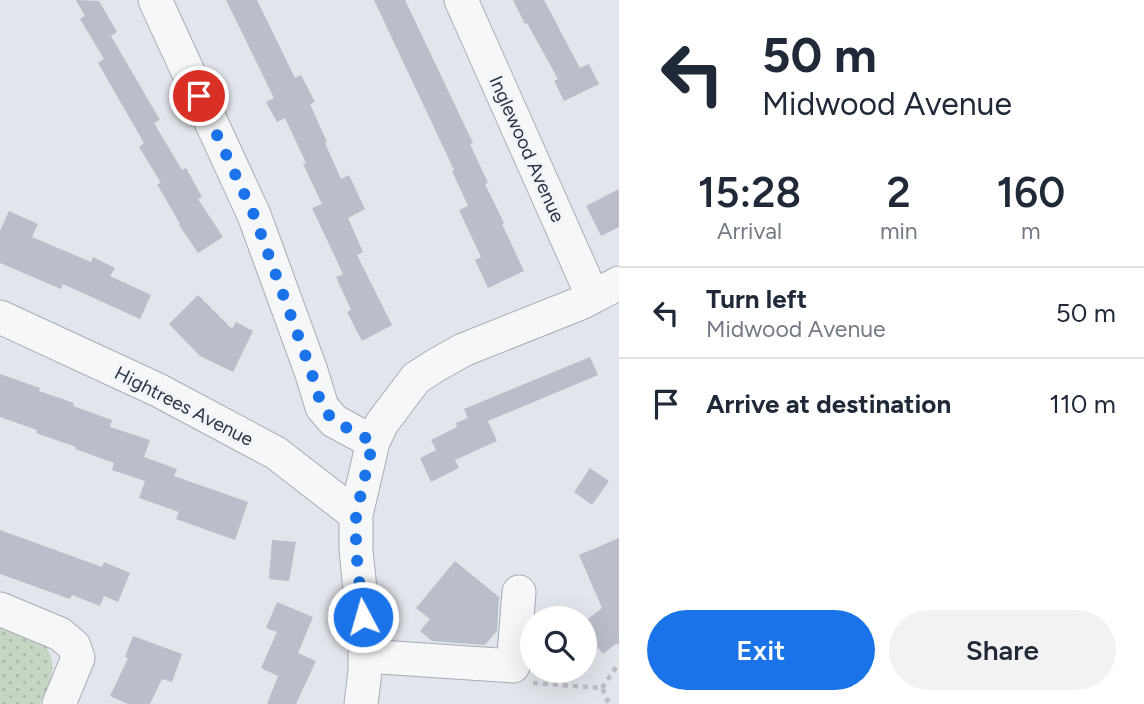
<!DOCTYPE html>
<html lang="en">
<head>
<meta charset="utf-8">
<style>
	body { margin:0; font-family:Figtree,sans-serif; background:#f2f2f3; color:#1f2937; height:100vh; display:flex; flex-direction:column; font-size:26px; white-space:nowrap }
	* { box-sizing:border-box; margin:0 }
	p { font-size:23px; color:#747a83 }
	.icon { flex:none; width:38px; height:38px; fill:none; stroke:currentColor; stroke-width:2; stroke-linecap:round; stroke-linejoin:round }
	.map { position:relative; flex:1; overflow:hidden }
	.drawer { display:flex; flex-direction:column; background:#fff; width:525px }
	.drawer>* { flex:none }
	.top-card { background:#fff; color:#1f2937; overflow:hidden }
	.buttons { position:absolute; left:520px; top:606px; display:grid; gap:14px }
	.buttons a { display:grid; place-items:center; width:77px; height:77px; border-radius:50%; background:#fff; box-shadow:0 7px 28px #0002; font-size:35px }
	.pin { position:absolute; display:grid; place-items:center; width:60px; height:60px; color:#fff; margin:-30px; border:4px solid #fff; border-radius:50%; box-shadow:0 2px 7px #0007 }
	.me { position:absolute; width:77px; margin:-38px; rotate:354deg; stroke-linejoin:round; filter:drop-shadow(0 0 5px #0008) }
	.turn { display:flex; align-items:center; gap:24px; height:147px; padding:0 28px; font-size:32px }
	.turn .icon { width:91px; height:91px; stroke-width:2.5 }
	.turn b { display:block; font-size:49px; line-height:60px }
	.eta { display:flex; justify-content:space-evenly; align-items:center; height:119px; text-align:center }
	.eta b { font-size:42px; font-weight:600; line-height:49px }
	.action { display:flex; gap:14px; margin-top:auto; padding:14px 28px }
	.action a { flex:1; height:80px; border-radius:42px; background:#1a73e8; color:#fff; font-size:28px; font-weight:600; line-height:80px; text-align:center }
	.action a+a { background:#f2f2f3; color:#1f2937 }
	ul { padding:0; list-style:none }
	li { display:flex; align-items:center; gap:21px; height:91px; padding:0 28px; border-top:2px solid #e0e1e3 }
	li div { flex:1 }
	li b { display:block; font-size:26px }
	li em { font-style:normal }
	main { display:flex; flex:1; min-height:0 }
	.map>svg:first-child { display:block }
</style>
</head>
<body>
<main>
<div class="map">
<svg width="619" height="704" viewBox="0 0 619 704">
	<defs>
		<pattern id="grass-dots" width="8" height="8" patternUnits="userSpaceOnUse" patternTransform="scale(1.75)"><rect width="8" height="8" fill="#c7d5c3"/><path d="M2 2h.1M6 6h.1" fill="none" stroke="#abb7a9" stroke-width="1.8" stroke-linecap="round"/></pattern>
	</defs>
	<rect width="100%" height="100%" fill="#e2e5eb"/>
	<path fill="url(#grass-dots)" d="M0,626L44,643C60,667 50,681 40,704H0Z"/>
	<path fill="#b9bec9" d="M76,0L99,1L117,32L111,36L160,120L154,123L182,170L186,168L202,197L198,199L223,237L198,253L179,225L180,224L157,184L161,183L139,147L144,143L98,63L104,59L80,19L85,16Z
		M226,0H257L295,78L301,75L315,102L310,104L327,142L325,143L341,179L349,175L365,209L348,218L363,252L357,255L392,325L362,341L347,312L351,310L336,277L343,274L312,208L322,204L303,164L306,163L285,118L277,122L266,102L274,98Z
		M374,0H405L473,143L470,144L488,183L485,184L504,223L502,224L524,271L488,288L475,260L481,257L459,210L468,206L452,171L454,170Z
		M513,0H544L580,68L589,64L599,84L564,101L554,81L558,79L527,23L525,24Z
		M619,189V227L601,236L586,206Z
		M9,211L38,224L32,237L91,262L93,257L115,268L110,276L151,295L140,319L63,284L61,289L0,263V231Z
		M198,295L232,329L236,322L253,331L233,372L200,356L169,324Z
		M590,357L598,375L488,421L497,441L455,460L459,468L431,482L420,458L436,450L431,440L457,427L456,423L468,418L464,409Z
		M0,374L40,388L39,391L74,403L73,406L112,420L110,427L150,440L144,457L177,469L174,476L248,502L235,540L176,519L179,512L139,498L145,481L112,470L114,463L75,449L76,447L36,433L37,430L0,417Z
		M590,468L609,481L592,505L574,492Z
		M0,530L102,567L104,562L130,573L118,602L104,596L100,606L72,595L70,599L0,574Z
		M619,538V646L617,643L603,654L584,630V622L602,608L579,555Z
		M272,540L296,542L289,581L269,579Z
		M455,561L499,597L497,631L485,645L432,641L420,631L430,619L416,608Z
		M277,602L313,617L298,653L316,661L296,704H267L278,676L261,668L277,632L266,628Z
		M133,636L182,654L172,682L162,679L150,704H128L110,696L128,658L125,657Z"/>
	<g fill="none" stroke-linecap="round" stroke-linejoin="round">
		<g stroke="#a7acb6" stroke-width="35">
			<path id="minor" d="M155,0L254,215L311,371L322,407L334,421L373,442
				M461,0L593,297
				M0,317L158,390L276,453L356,515
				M0,609L60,634L74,646L78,658L59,704
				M365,656L513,666L519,592
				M361,704L365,671V639L356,550V515L373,442L382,423L416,378L438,364L463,350L581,303L619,283"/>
		</g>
		<path stroke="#bcc0c6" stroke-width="4.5" stroke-dasharray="5 5" stroke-linecap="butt" d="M533,683L602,688L609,704
			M602,688L619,663"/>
		<use href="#minor" stroke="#f5f7f9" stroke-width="33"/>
	</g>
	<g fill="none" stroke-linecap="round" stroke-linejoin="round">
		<path stroke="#1a73e8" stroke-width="12" stroke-dasharray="0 21.6" d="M199,96L254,215L311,371L322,407L334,421L373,442L356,515V550L363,617"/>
	</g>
	<g text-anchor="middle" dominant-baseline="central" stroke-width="6" stroke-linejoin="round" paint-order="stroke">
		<g font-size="19" fill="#2a3244" stroke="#f2f5f8">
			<text transform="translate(527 149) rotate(66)">Inglewood Avenue</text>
			<text transform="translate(184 406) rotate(27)">Hightrees Avenue</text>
		</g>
	</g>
</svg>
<div class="buttons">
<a><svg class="icon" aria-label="search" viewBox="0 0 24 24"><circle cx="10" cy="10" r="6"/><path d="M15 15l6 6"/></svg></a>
</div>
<div class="pin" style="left:199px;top:96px;background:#d93025"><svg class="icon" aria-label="arrive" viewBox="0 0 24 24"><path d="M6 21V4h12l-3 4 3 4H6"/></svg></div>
<svg class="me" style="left:363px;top:617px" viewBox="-20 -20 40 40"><circle r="17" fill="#1a73e8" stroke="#fff" stroke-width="3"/><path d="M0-11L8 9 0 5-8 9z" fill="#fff"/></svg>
</div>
<section class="drawer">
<div class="top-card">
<div class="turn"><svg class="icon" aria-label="left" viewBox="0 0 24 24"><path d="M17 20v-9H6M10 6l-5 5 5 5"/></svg><div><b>50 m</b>Midwood Avenue</div></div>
</div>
<div class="eta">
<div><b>15:28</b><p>Arrival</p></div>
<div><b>2</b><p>min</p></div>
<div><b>160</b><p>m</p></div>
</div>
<ul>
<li><svg class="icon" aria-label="left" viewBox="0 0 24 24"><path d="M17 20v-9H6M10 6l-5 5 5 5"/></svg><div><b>Turn left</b><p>Midwood Avenue</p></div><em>50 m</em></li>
<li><svg class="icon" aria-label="arrive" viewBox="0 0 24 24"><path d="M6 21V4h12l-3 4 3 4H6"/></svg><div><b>Arrive at destination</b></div><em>110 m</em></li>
</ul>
<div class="action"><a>Exit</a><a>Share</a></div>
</section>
</main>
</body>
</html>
